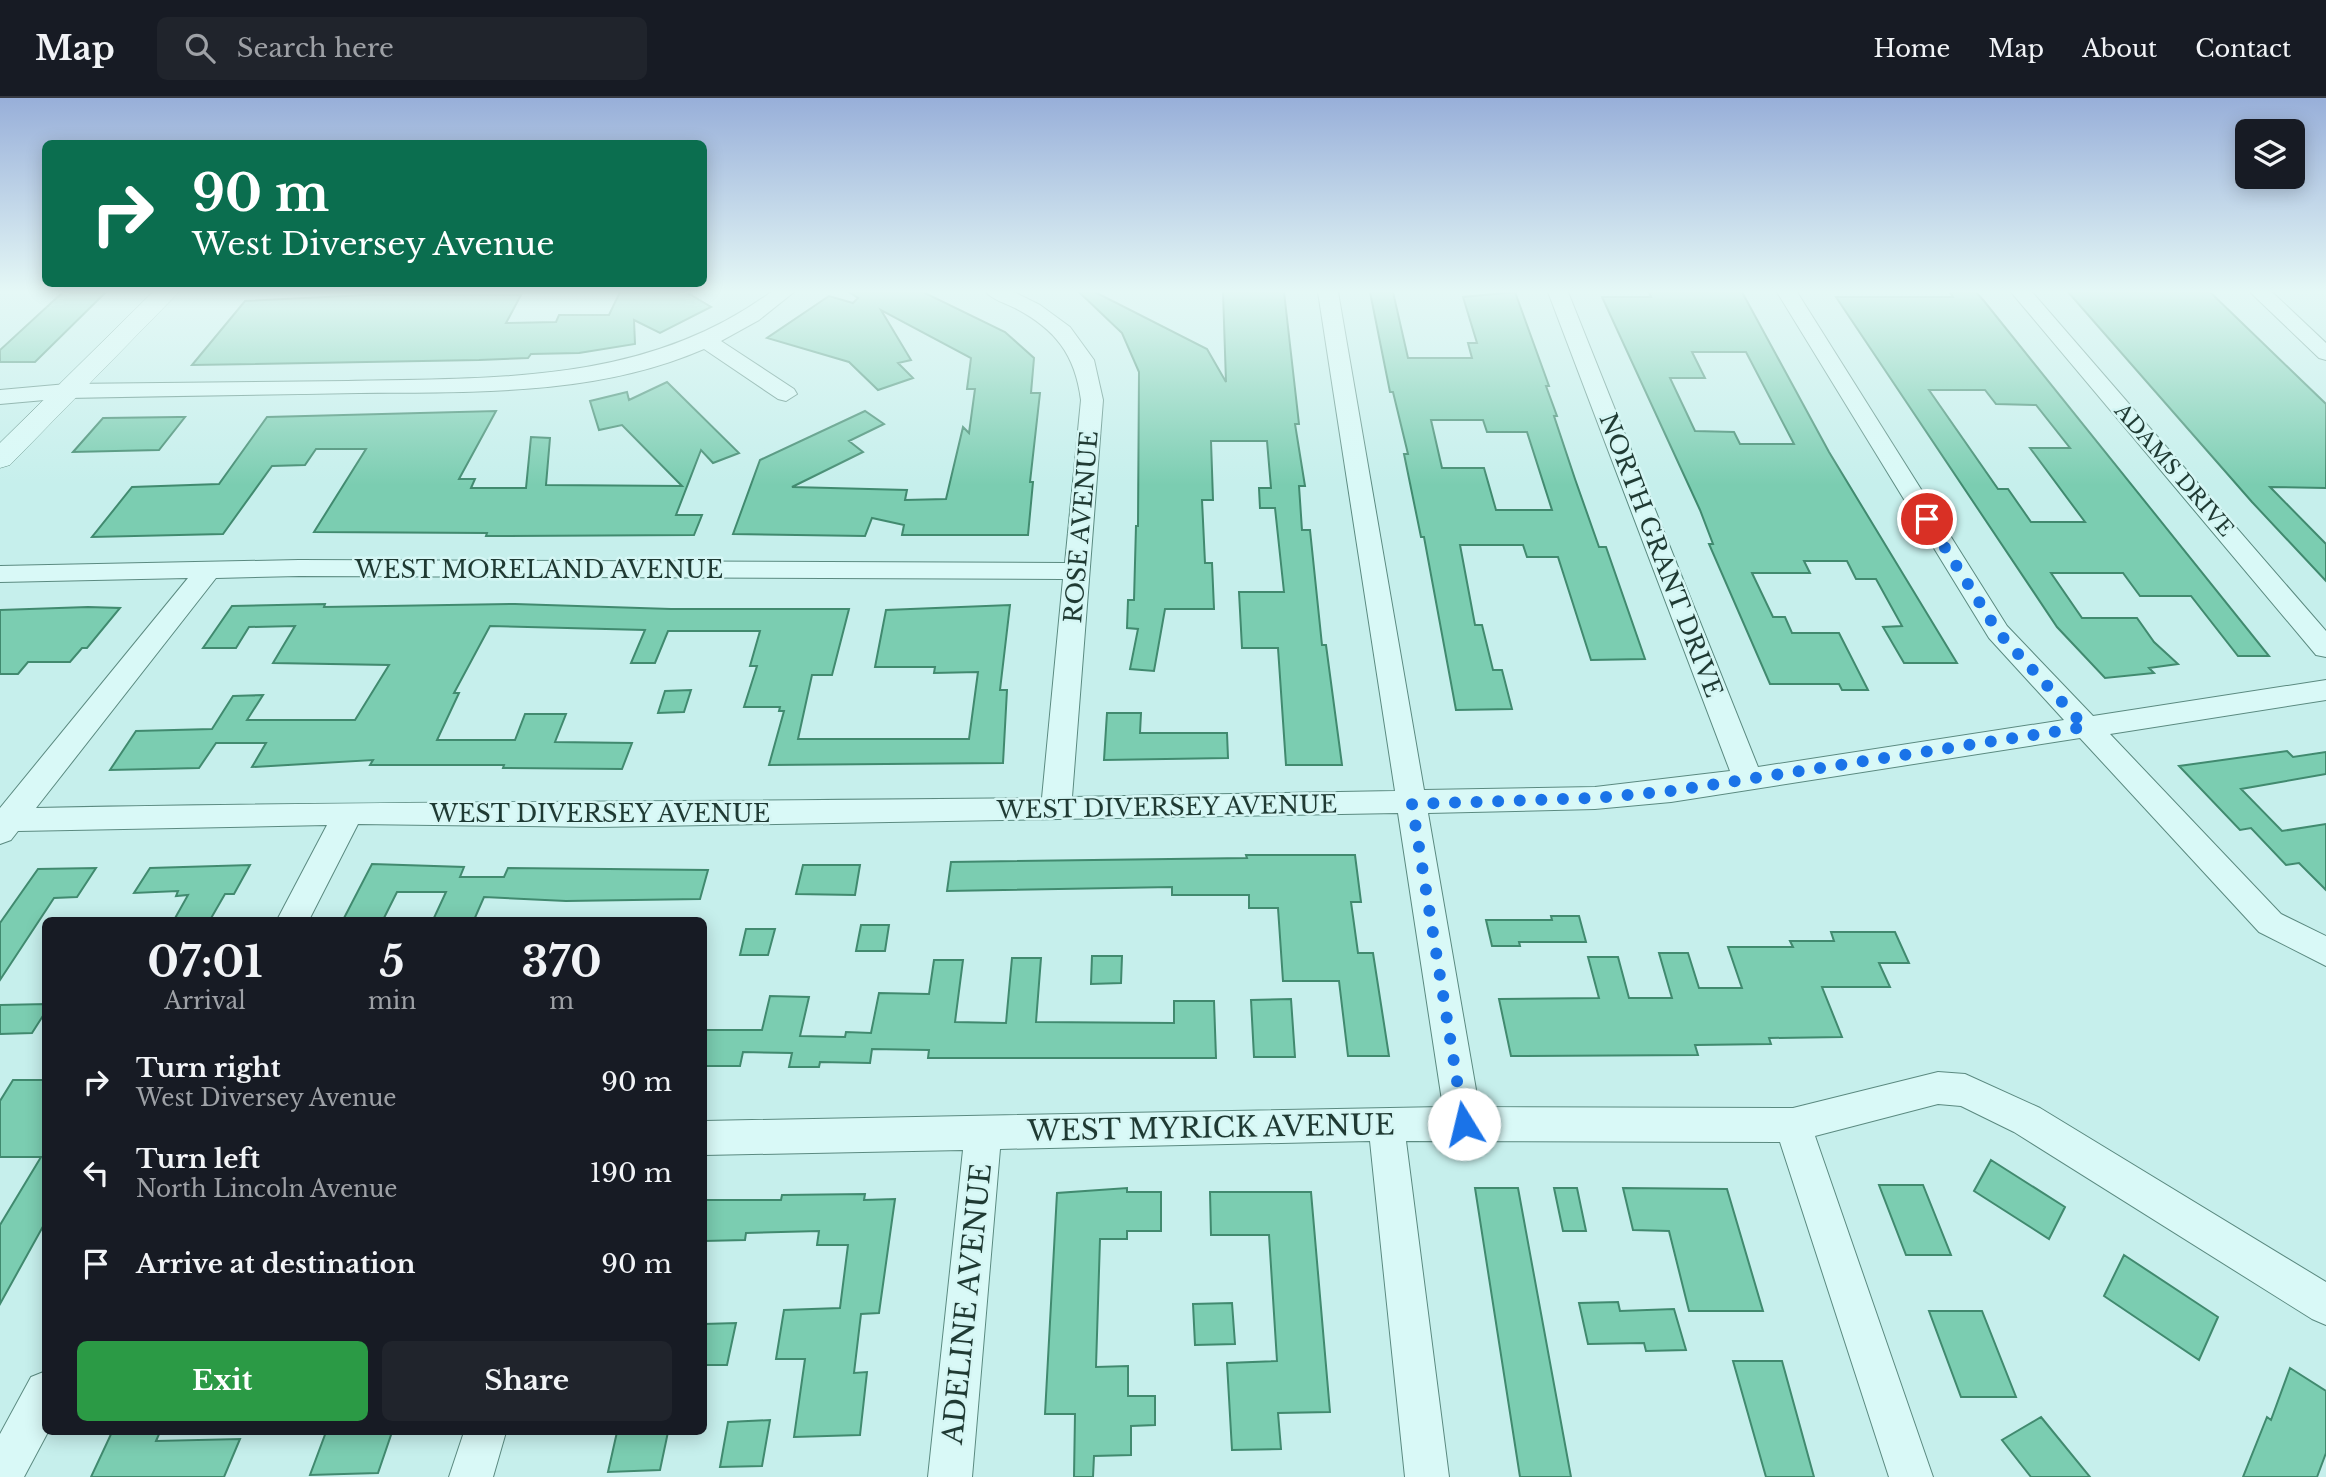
<!DOCTYPE html>
<html lang="en">
<head>
<meta charset="utf-8">
<style>
	body { margin:0; font-family:"Libre Baskerville",serif; background:#20242c; color:#f1f3f6; height:100vh; display:flex; flex-direction:column; font-size:26px; white-space:nowrap }
	* { box-sizing:border-box; margin:0 }
	p { font-size:23px; color:#9ea1a6 }
	.icon { flex:none; width:38px; height:38px; fill:none; stroke:currentColor; stroke-width:2; stroke-linecap:round; stroke-linejoin:round }
	.map { position:relative; flex:1; overflow:hidden }
	.panel { position:absolute; left:42px; top:819px; width:665px; height:518px; display:flex; flex-direction:column; background:#171b24; border-radius:10px; box-shadow:0 4px 18px #0003 }
	.panel>* { flex:none }
	.banner { position:absolute; left:42px; top:42px; width:665px; height:147px; border-radius:10px; box-shadow:0 4px 18px #0003; background:#0b6e4f; color:#fff; overflow:hidden }
	.tools { position:absolute; left:2235px; top:21px; display:grid; gap:14px }
	.tools a { display:grid; place-items:center; width:70px; height:70px; border-radius:10px; background:#171b24; box-shadow:0 4px 18px #0003; font-size:35px }
	.pin { position:absolute; display:grid; place-items:center; width:60px; height:60px; color:#fff; margin:-30px; border:4px solid #fff; border-radius:50%; box-shadow:0 2px 7px #0007 }
	.me { position:absolute; width:77px; margin:-38px; rotate:351deg; stroke-linejoin:round; filter:drop-shadow(0 0 5px #0008) }
	.turn { display:flex; align-items:center; gap:24px; height:147px; padding:0 35px; font-size:32px }
	.turn .icon { width:91px; height:91px; stroke-width:2.5 }
	.turn b { display:block; font-size:49px; line-height:60px }
	.eta { display:flex; justify-content:space-evenly; align-items:center; height:119px; text-align:center }
	.eta b { font-size:42px; font-weight:700; line-height:49px }
	.primary-button { display:flex; gap:14px; margin-top:auto; padding:14px 35px }
	.primary-button a { flex:1; height:80px; border-radius:10px; background:#2b9a45; color:#fff; font-size:28px; font-weight:700; line-height:80px; text-align:center }
	.primary-button a+a { background:#20242c; color:#f1f3f6 }
	ul { padding:0; list-style:none }
	li { display:flex; align-items:center; gap:21px; height:91px; padding:0 35px }
	li div { flex:1 }
	li b { display:block; font-size:26px }
	li em { font-style:normal }
	header { display:flex; align-items:center; gap:42px; box-sizing:border-box; height:98px; padding:0 35px; background:#171b24; border-bottom:2px solid #363941 }
	header strong { font-size:33px }
	nav { display:flex; gap:38px; margin-inline-start:auto; font-size:24px }
	.search { width:490px; height:63px; background:#20242c; display:flex; align-items:center; gap:18px; box-sizing:border-box; padding:0 24px; border-radius:10px; color:#9ea1a6; font-size:26px }
	.map>svg:first-child { display:block }
</style>
</head>
<body>
<header>
<strong>Map</strong>
<div class="search"><svg class="icon" aria-label="search" viewBox="0 0 24 24"><circle cx="10" cy="10" r="6"/><path d="M15 15l6 6"/></svg>Search here</div>
<nav><a>Home</a><a>Map</a><a>About</a><a>Contact</a></nav>
</header>
<div class="map">
<svg width="2326" height="1379" viewBox="0 0 2326 1379">
	<rect width="100%" height="100%" fill="#c6efec"/>
	<path fill="#7bcdb1" stroke="#418a6f" stroke-width="2" fill-rule="evenodd" d="M63,194H106L35,264H0V252Z
		M620,194H686L711,209L660,235L634,222L635,246L579,255L531,256L528,260L479,262L192,267L245,203L366,197H521L506,225L556,224L559,217H609Z
		M849,194H923L1005,234L1034,260L1031,295H1040L1030,384H1033L1028,437H902L904,427L872,420L865,438L733,436L760,362L865,313L884,326L849,343L863,354L792,389L907,392L905,402L946,401L963,329L969,335L975,291H967L971,260L881,212L911,262L898,265L913,280L878,292L849,264L767,240L829,198L853,205L858,200Z
		M1079,194H1095L1207,251L1226,284L1223,194H1284L1299,326H1295L1305,388H1299L1302,432H1310L1322,547H1326L1342,667H1286L1278,550H1242L1239,494H1284L1275,410H1260L1259,390H1271L1267,343H1211L1213,402H1202L1205,465H1212L1214,511H1165L1154,573L1130,571L1138,531L1127,530L1128,502H1134L1136,428H1138L1139,274L1122,235Z
		M1370,194H1393L1408,260H1472L1468,245H1477L1463,199L1515,194L1549,288H1546L1557,318H1554L1575,381L1599,449H1606L1645,561L1591,562L1558,459H1527L1523,447H1460L1475,527H1482L1493,572H1502L1512,611L1456,612L1424,439H1421L1404,356H1408L1393,294H1390ZM1431,322H1483L1487,334H1527L1552,412H1496L1484,370H1442Z
		M1649,194H1742L1829,354L1957,565H1904L1883,529L1902,528L1876,481H1856L1847,463H1804L1810,475H1752L1773,519H1785L1792,535H1839L1868,592H1842L1839,586H1770L1709,446H1713L1700,412L1602,199H1651ZM1692,254H1746L1794,346H1740L1734,334L1695,333L1670,280H1705Z
		M1950,194H1976L1984,203L2269,558H2238L2191,498H2140L2123,475H2051L2082,520H2137L2154,544L2178,566L2149,570L2154,575L2105,580L2057,529L1836,199H1953ZM1929,292H1985L1996,306L2036,307L2070,350H2030L2085,424H2031L2008,391H1998Z
		M2068,194H2210L2326,306V390L2270,389L2326,446V483L2252,404Z
		M667,284L739,355L713,365L701,352L676,417H702L694,437L486,438L487,435L314,434L366,351H316L305,367L272,368L223,436L92,439L132,389L219,386L267,319L496,313L459,381H475L471,390H526L531,339L550,340L546,387L682,388L622,327L599,332L590,303L627,294L629,302Z
		M179,319H185L159,352L73,354L103,320Z
		M325,506L324,509L515,506L671,511H849L832,577H812L798,641H969L978,574L934,575L935,569H875L886,512L1010,507L1000,592H1007L1003,665L769,667L784,613H779L780,609H744L757,568H750L760,533H668L655,565H631L645,532L490,528L454,595H459L437,642H515L525,616H566L555,644L632,645L622,671L503,670L504,667H370L373,662L252,669L266,645H216L199,670L110,672L136,633L212,631L233,598L263,597L247,622H355L389,567L273,565L295,528L249,529L236,550H203L232,508Z
		M88,509L120,510L87,550H82L70,564H28L18,576H0V512Z
		M691,592L684,614L658,615L665,593Z
		M1107,615H1141L1140,635H1227L1228,660L1104,662Z
		M2287,653L2293,659L2326,654V676L2241,691L2282,733L2326,726V792L2299,765L2286,767L2251,730L2240,732L2179,668Z
		M1246,757H1355L1361,804H1351L1358,855H1373L1389,958H1348L1339,883H1283L1278,810H1249V797H1172V789L947,793L951,764L1247,760Z
		M372,766L464,769L460,779H504L508,770L708,772L700,801L566,803L484,799L474,822H433L446,794H397L383,822H343Z
		M250,767L234,796H225L210,822H174L188,797L176,798L178,793L134,795L150,770Z
		M803,767H860L855,797L796,796Z
		M96,770L77,799L54,800L0,882V825L38,771Z
		M1551,818H1579L1586,844H1519L1520,848H1492L1486,822H1552Z
		M861,827H889L885,853H856Z
		M746,831H775L768,857H740Z
		M1831,834H1895L1909,865H1879L1890,889H1822L1842,939L1769,940L1771,946L1695,947L1698,957L1511,958L1499,901L1599,900L1588,859H1618L1629,900H1672L1659,855H1688L1699,890H1742L1728,849H1793L1790,843H1834Z
		M1092,858H1122L1121,885L1091,886Z
		M1012,860H1041L1036,924L1174,925V903H1214L1216,960H928L929,952L872,951L870,965L820,964L819,969H789L792,955L743,954L740,968H704V932H762L770,898L809,899L800,938L845,939L846,934L871,935L879,895L929,896L934,862H963L955,924L1006,925Z
		M1291,901L1295,959H1254L1251,902Z
		M46,906V913L32,935L0,936V907Z
		M13,982H46V1123L0,1206V1127L41,1059H0V1003Z
		M1991,1062L2065,1109L2049,1141L1974,1093Z
		M1879,1087H1923L1951,1157H1906Z
		M1127,1090V1094H1161V1133H1127V1141H1100L1096,1269L1128,1268V1298H1155V1327L1131,1328V1357L1094,1358L1093,1379H1074L1075,1316H1045L1057,1095Z
		M1475,1090H1518L1571,1379H1520Z
		M1554,1090H1577L1586,1133H1563Z
		M1623,1090L1727,1091L1763,1213H1689L1669,1133L1633,1132Z
		M1210,1094H1311L1330,1314L1278,1315L1281,1351L1232,1352L1227,1265L1277,1263L1269,1137H1211Z
		M865,1096L864,1102L895,1101L879,1215L861,1216L854,1275L867,1274L860,1337L794,1339L805,1261H776L784,1212L840,1210L848,1147H817L819,1133L746,1135L745,1142L704,1143V1102H781L782,1097Z
		M2124,1157L2218,1219L2199,1262L2104,1198Z
		M1618,1204L1620,1213L1674,1211L1686,1252L1646,1253L1644,1245L1588,1246L1579,1205Z
		M1232,1205L1235,1246L1195,1247L1193,1206Z
		M1929,1213H1982L2016,1299H1961Z
		M736,1225L727,1267H704V1226Z
		M1733,1263H1782L1814,1379H1766Z
		M2290,1270L2326,1293V1355L2317,1379H2243L2267,1319L2271,1322Z
		M2041,1319L2090,1379H2031L2002,1342Z
		M770,1322L762,1368L720,1369L728,1324Z
		M112,1334H160L156,1343L240,1341L224,1379H91Z
		M326,1334H392L378,1375L310,1377Z
		M617,1334H668L660,1372L608,1374Z"/>
	<g fill="none" stroke-linecap="round" stroke-linejoin="round">
		<g stroke="#5b8a80" stroke-width="2">
			<path id="minor" d="M771,194H794L759,222L721,243L794,291L797,296L786,303L778,301L704,251C596,298 474,294 359,295C262,297 164,298 67,300L0,306V292L67,286C161,285 254,284 348,283C495,280 647,286 771,194Z
				M986,194H1014L1040,207L1070,229L1094,262L1103,302L1072,699L1395,693L1318,194H1338L1424,692L1595,689L1730,673L1548,194H1568L1758,669L2064,622L1989,540L1777,194H1797L2007,528L2093,618L2326,582V602L2110,636L2281,816L2326,838V868L2259,834L2080,640L1671,704L1595,711L1428,715L1479,1009L1793,1010L1938,974L1965,976L2040,1010L2326,1184V1227L2312,1221L2014,1034L1961,1008L1938,1006L1815,1038L1933,1379H1889L1780,1044L1406,1043L1449,1379H1405L1370,1043L1000,1051L972,1379H928L963,1052L704,1057V1023L1443,1009L1398,715L599,729L358,726L309,822H277L327,727L18,733L11,742L0,746V710L188,480L0,484V468L299,462L1065,465L1081,302C1075,256 1055,231 1015,210C1005,205 993,202 986,194ZM299,478L1063,481L1042,700C706,704 371,703 36,710L216,480Z
				M2011,194H2032L2326,533V559L2316,557Z
				M2250,194H2272L2326,245V262L2319,260Z
				M46,1273L48,1334L24,1379H0V1336L31,1279Z
				M464,1334H506L493,1379H449Z"/>
		</g>
		<g stroke="#5b8a80" stroke-width="1">
			<path id="tertiary" d="M153,194H179L10,367L0,370V345Z"/>
		</g>
		<use href="#minor" fill="#d9f9f7" fill-rule="evenodd"/>
		<use href="#tertiary" fill="#d9f9f7" fill-rule="evenodd"/>
	</g>
	<linearGradient id="sky" x2="0" y2="1"><stop stop-color="#98afd9"/><stop offset="0.5" stop-color="#e5f8f6"/><stop offset="1" stop-color="#e5f8f6" stop-opacity="0"/></linearGradient>
	<rect width="2326" height="387" fill="url(#sky)"/>
	<g fill="none" stroke-linecap="round" stroke-linejoin="round">
		<path stroke="#1a73e8" stroke-width="12" stroke-dasharray="0 21.6" d="M1464,1026L1412,706L1595,700L1671,693L2085,629L1998,534L1927,421"/>
	</g>
	<g text-anchor="middle" dominant-baseline="central" stroke-width="5" stroke-linejoin="round" paint-order="stroke">
		<g font-size="21" fill="#1f3a33" stroke="#d5f6f4">
			<text transform="translate(2174 372) rotate(49)">ADAMS DRIVE</text>
		</g>
		<g font-size="24" fill="#1f3a33" stroke="#d5f6f4">
			<text transform="translate(1081 429) rotate(-85)">ROSE AVENUE</text>
			<text transform="translate(1661 457) rotate(69)">NORTH GRANT DRIVE</text>
			<text x="539" y="471">WEST MORELAND AVENUE</text>
			<text transform="translate(1167 709) rotate(-1)">WEST DIVERSEY AVENUE</text>
			<text x="600" y="715">WEST DIVERSEY AVENUE</text>
		</g>
		<g font-size="28" fill="#1f3a33" stroke="#d5f6f4">
			<text transform="translate(1211 1030) rotate(-1)">WEST MYRICK AVENUE</text>
			<text transform="translate(967 1206) rotate(-84)">ADELINE AVENUE</text>
		</g>
	</g>
</svg>
<div class="tools">
<a><svg class="icon" aria-label="layers" viewBox="0 0 24 24"><path d="M12 4l9 5-9 5-9-5zM3 14l9 5 9-5"/></svg></a>
</div>
<div class="pin" style="left:1927px;top:421px;background:#d93025"><svg class="icon" aria-label="arrive" viewBox="0 0 24 24"><path d="M6 21V4h12l-3 4 3 4H6"/></svg></div>
<svg class="me" style="left:1464px;top:1026px" viewBox="-20 -20 40 40"><circle r="19" fill="#fff"/><path d="M0-13L10 11 0 6-10 11z" fill="#1a73e8"/></svg>
<div class="banner">
<div class="turn"><svg class="icon" aria-label="right" viewBox="0 0 24 24"><path d="M7 20v-9h11M14 6l5 5-5 5"/></svg><div><b>90 m</b>West Diversey Avenue</div></div>
</div>
<section class="panel">
<div class="eta">
<div><b>07:01</b><p>Arrival</p></div>
<div><b>5</b><p>min</p></div>
<div><b>370</b><p>m</p></div>
</div>
<ul>
<li><svg class="icon" aria-label="right" viewBox="0 0 24 24"><path d="M7 20v-9h11M14 6l5 5-5 5"/></svg><div><b>Turn right</b><p>West Diversey Avenue</p></div><em>90 m</em></li>
<li><svg class="icon" aria-label="left" viewBox="0 0 24 24"><path d="M17 20v-9H6M10 6l-5 5 5 5"/></svg><div><b>Turn left</b><p>North Lincoln Avenue</p></div><em>190 m</em></li>
<li><svg class="icon" aria-label="arrive" viewBox="0 0 24 24"><path d="M6 21V4h12l-3 4 3 4H6"/></svg><div><b>Arrive at destination</b></div><em>90 m</em></li>
</ul>
<div class="primary-button"><a>Exit</a><a>Share</a></div>
</section>
</div>
</body>
</html>
